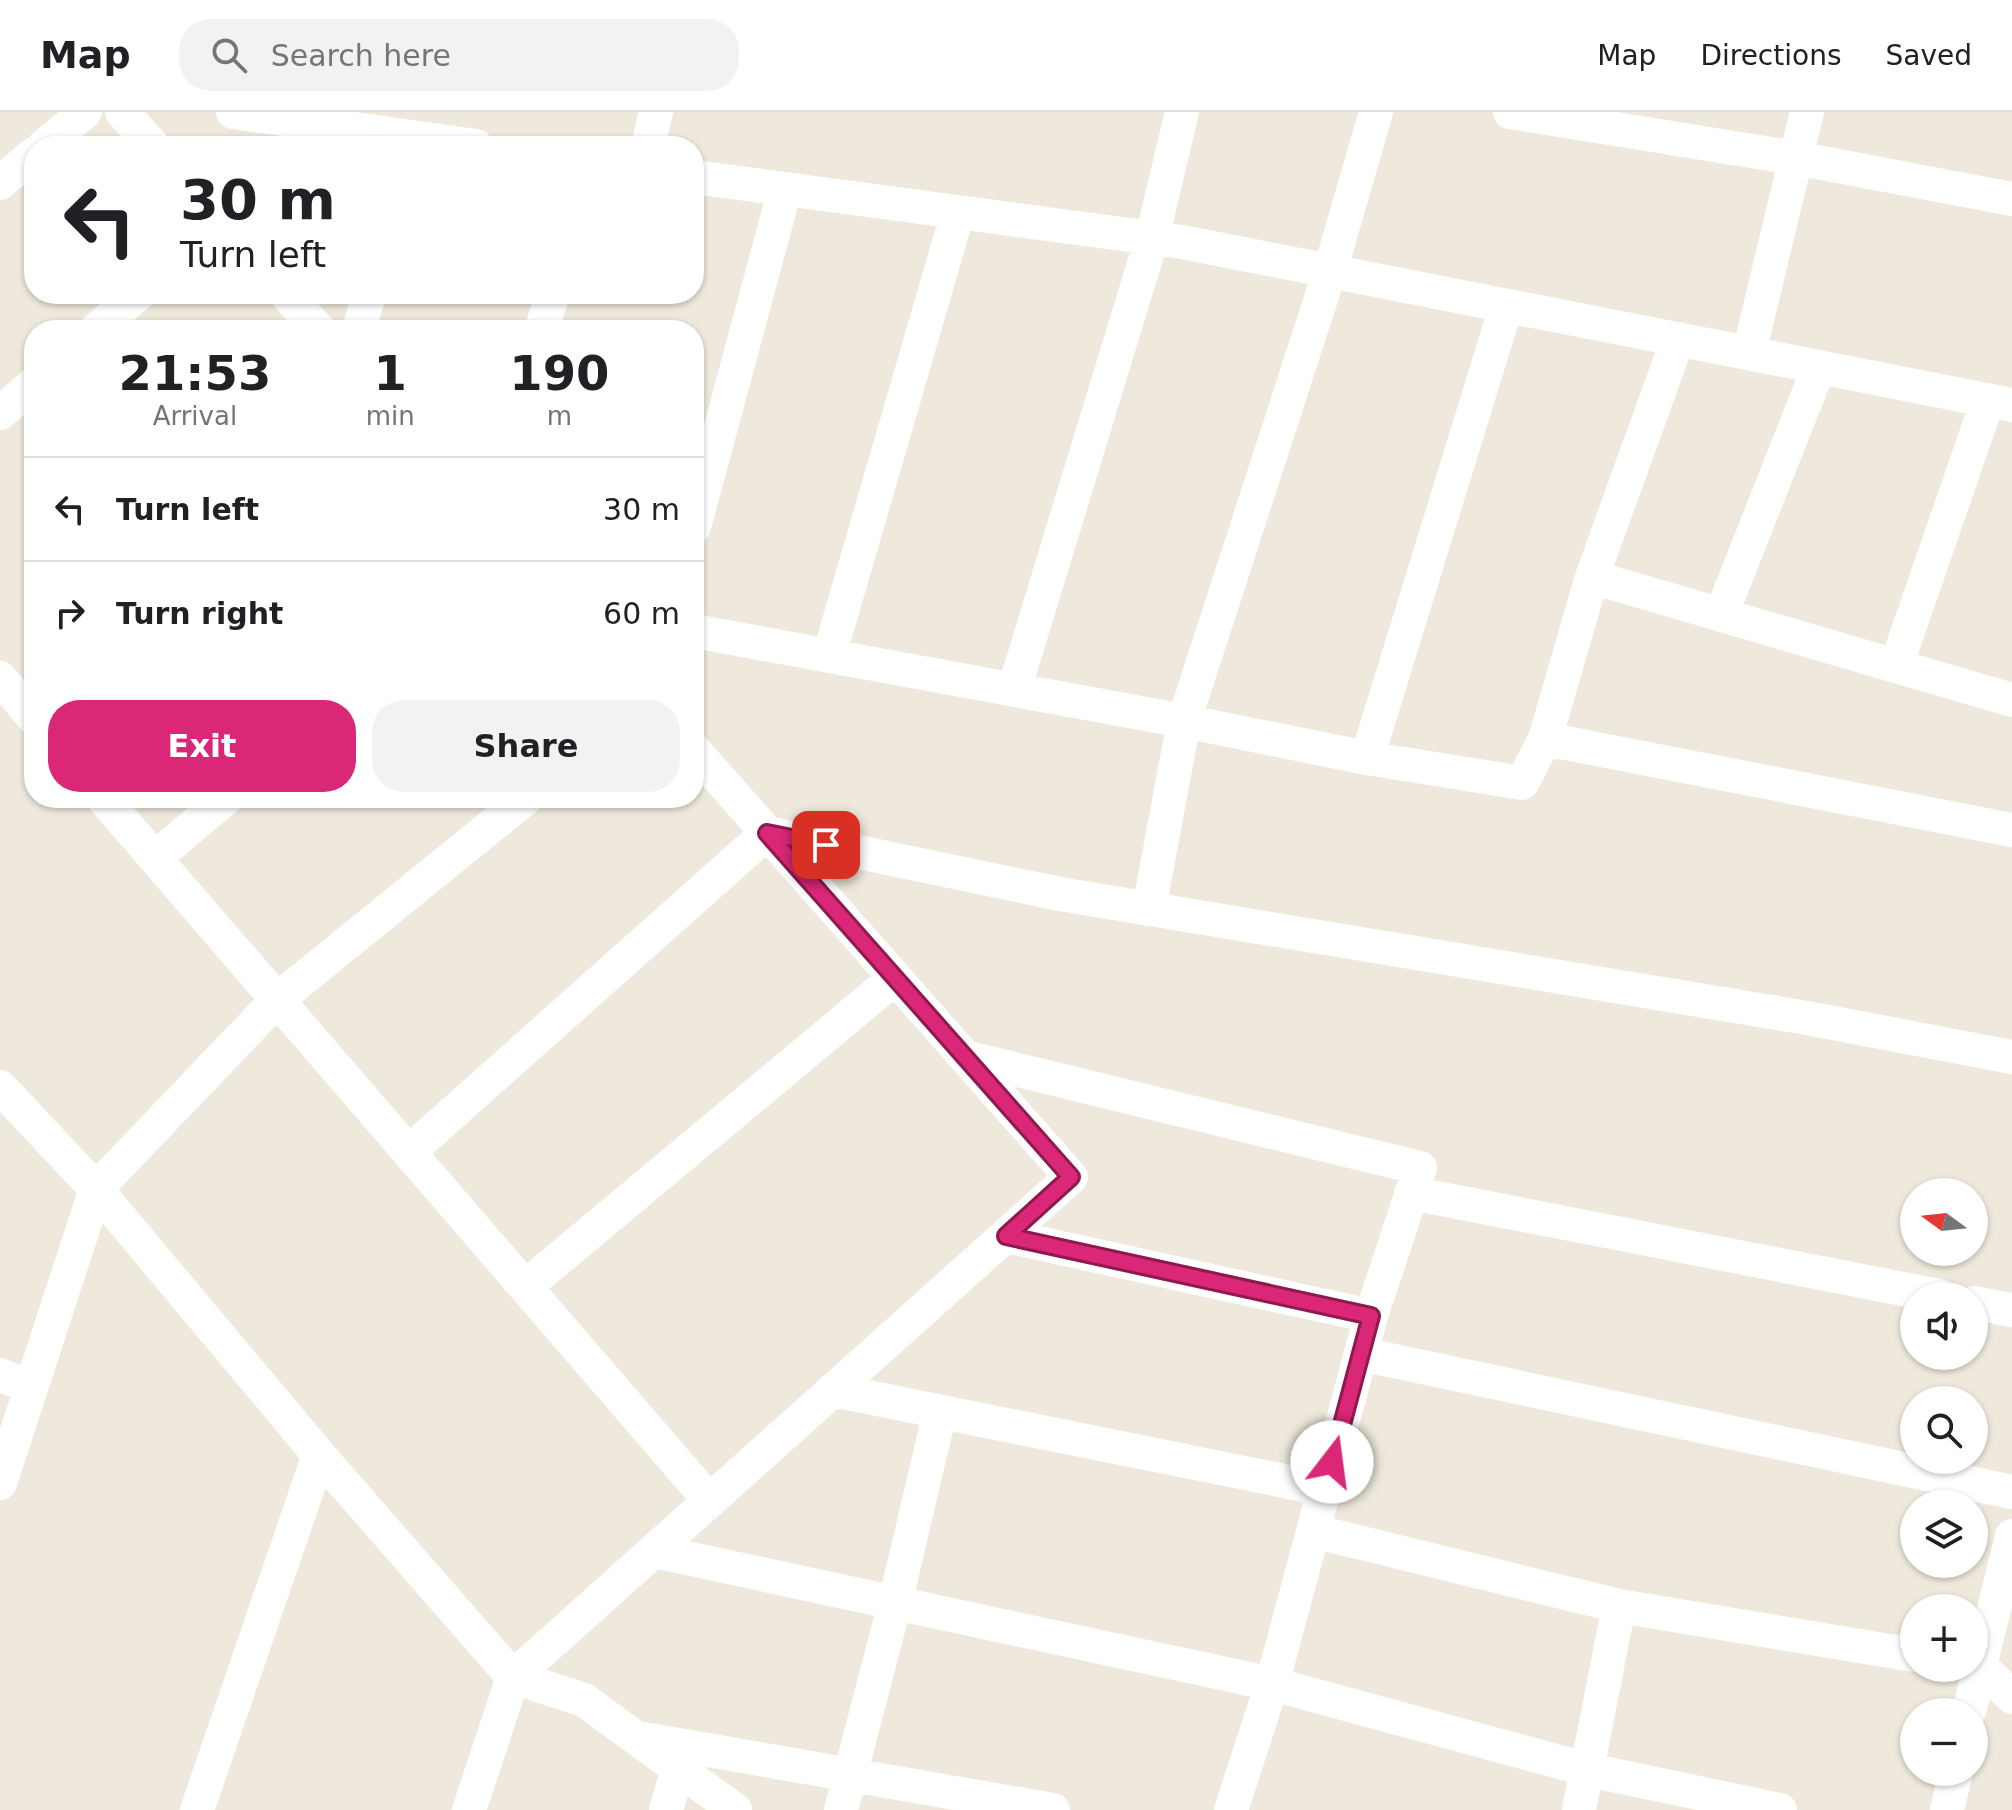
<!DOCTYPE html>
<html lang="en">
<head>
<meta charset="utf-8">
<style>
	body { margin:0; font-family:"DejaVu Sans",sans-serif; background:#f2f2f2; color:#202124; height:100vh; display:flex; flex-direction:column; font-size:30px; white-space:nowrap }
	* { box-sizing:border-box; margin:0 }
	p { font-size:26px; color:#757577 }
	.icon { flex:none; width:44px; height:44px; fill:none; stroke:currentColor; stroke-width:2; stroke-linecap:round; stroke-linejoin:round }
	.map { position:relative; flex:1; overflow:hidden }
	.sheet { position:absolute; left:24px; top:208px; width:680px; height:488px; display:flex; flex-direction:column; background:#fff; border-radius:32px; box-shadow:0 2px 6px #0004 }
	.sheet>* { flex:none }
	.hud { position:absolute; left:24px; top:24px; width:680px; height:168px; border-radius:32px; box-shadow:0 2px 6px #0004; background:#fff; color:#202124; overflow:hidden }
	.needle { width:52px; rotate:285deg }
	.fabs { position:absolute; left:1900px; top:1066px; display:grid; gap:16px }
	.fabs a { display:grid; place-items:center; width:88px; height:88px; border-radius:50%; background:#fff; box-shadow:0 2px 6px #0004; font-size:40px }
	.pin { position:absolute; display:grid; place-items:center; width:68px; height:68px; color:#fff; margin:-34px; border-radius:16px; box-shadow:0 4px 12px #0006 }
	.me { position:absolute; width:88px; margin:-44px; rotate:15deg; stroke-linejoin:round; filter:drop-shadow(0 0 6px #0008) }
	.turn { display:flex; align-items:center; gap:28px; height:168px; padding:0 24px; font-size:36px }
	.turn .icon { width:104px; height:104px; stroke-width:2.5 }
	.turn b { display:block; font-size:56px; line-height:68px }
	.eta { display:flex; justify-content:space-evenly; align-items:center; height:136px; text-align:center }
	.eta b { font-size:48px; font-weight:800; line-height:56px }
	.button { display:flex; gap:16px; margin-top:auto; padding:16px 24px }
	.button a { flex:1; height:92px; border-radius:32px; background:#db2777; color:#fff; font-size:32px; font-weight:800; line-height:92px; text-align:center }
	.button a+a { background:#f2f2f2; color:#202124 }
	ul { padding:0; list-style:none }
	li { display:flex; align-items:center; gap:24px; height:104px; padding:0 24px; border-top:2px solid #e0e0e0 }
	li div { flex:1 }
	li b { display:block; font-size:30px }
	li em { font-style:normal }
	header { display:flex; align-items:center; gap:48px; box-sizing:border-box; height:112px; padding:0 40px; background:#fff; border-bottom:2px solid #e0e0e0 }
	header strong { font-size:38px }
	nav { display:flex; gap:44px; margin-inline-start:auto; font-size:28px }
	.search { width:560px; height:72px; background:#f2f2f2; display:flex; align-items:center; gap:20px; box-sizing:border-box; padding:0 28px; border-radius:32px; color:#757577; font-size:30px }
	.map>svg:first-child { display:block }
</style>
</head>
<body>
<header>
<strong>Map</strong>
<div class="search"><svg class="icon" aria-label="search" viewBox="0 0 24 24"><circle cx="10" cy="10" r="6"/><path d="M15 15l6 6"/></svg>Search here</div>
<nav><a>Map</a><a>Directions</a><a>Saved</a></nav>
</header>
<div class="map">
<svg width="2012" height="1698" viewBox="0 0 2012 1698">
	<rect width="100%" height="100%" fill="#eee9dc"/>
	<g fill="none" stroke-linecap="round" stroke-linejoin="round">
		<path stroke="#fff" stroke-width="34" d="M122,0L153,34
			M233,0L476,34
			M1510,0L1796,46L2012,87
			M44,34L85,0
			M648,34L656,0
			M694,65L785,77L694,415
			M0,71L34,42
			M785,77L1182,130L2012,293
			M286,182L319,218
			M96,218L138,182
			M359,218L369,182
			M541,218L553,182
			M1749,241L1807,0
			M0,301L34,272
			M1592,465L2012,588
			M1721,503L1819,255
			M694,519L1184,609L1367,646L1522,671L1545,627L2012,718
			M829,544L958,100
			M1896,554L1988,288
			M0,566L34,606
			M1014,578L1152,126L1182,0
			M1545,627L1592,465L1678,227
			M694,638L1071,1065L513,1565L584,1588L735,1698
			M1367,646L1506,195
			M103,686L710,1389
			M155,746L226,686
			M1149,797L1184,609L1330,159L1376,0
			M965,945L1420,1056L1371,1204
			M0,975L96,1077L319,1343L513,1565L469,1698
			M409,1040L767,721L1060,782L1807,906L2012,945
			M1411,1081L1939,1184
			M1006,1124L1371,1204L1272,1572L1231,1698
			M525,1175L895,866
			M1974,1191L2012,1198
			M1361,1242L2012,1380
			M0,1263L31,1275
			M833,1278L1324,1377
			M0,1371L96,1077L277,888L526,686
			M1313,1419L1619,1494
			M654,1439L1272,1572L1589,1658L1780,1698
			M1974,1553L1980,1554L2012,1424
			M1980,1554L2012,1585
			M1969,1600L1980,1554
			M644,1627L1053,1698
			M197,1698L319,1343
			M666,1698L678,1657
			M841,1698L895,1491L940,1300
			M1579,1698L1619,1494L1914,1543
			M1947,1698L1956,1660"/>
	</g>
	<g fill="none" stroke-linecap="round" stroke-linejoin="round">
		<g stroke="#8e194d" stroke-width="20">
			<path id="route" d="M826,733L767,721L1071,1065L1006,1124L1371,1204L1332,1350"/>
		</g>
		<use href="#route" stroke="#db2777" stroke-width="14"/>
	</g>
</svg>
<div class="fabs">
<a><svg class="needle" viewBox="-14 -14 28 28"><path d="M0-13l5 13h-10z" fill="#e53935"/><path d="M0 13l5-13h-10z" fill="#757577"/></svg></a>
<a><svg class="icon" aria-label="sound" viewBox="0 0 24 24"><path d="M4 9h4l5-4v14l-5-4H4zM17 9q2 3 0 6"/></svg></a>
<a><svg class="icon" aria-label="search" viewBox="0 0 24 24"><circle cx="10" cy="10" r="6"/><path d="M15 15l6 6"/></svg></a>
<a><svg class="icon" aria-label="layers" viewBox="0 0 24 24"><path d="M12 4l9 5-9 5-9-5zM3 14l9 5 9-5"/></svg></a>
<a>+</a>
<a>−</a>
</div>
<div class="pin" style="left:826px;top:733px;background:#d93025"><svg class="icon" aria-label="arrive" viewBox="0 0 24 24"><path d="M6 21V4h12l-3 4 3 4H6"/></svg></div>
<svg class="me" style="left:1332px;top:1350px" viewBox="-20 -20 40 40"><circle r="19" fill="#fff"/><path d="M0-13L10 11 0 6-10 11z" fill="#db2777"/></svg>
<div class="hud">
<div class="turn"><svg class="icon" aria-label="left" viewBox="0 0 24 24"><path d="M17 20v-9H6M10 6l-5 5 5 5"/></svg><div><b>30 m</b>Turn left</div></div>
</div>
<section class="sheet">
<div class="eta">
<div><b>21:53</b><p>Arrival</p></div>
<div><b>1</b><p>min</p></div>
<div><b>190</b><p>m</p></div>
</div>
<ul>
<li><svg class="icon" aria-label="left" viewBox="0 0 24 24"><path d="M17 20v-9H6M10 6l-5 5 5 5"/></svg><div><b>Turn left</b></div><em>30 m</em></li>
<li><svg class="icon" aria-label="right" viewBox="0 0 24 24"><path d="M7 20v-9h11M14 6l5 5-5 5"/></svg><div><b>Turn right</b></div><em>60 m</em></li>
</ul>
<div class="button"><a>Exit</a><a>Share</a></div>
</section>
</div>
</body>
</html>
